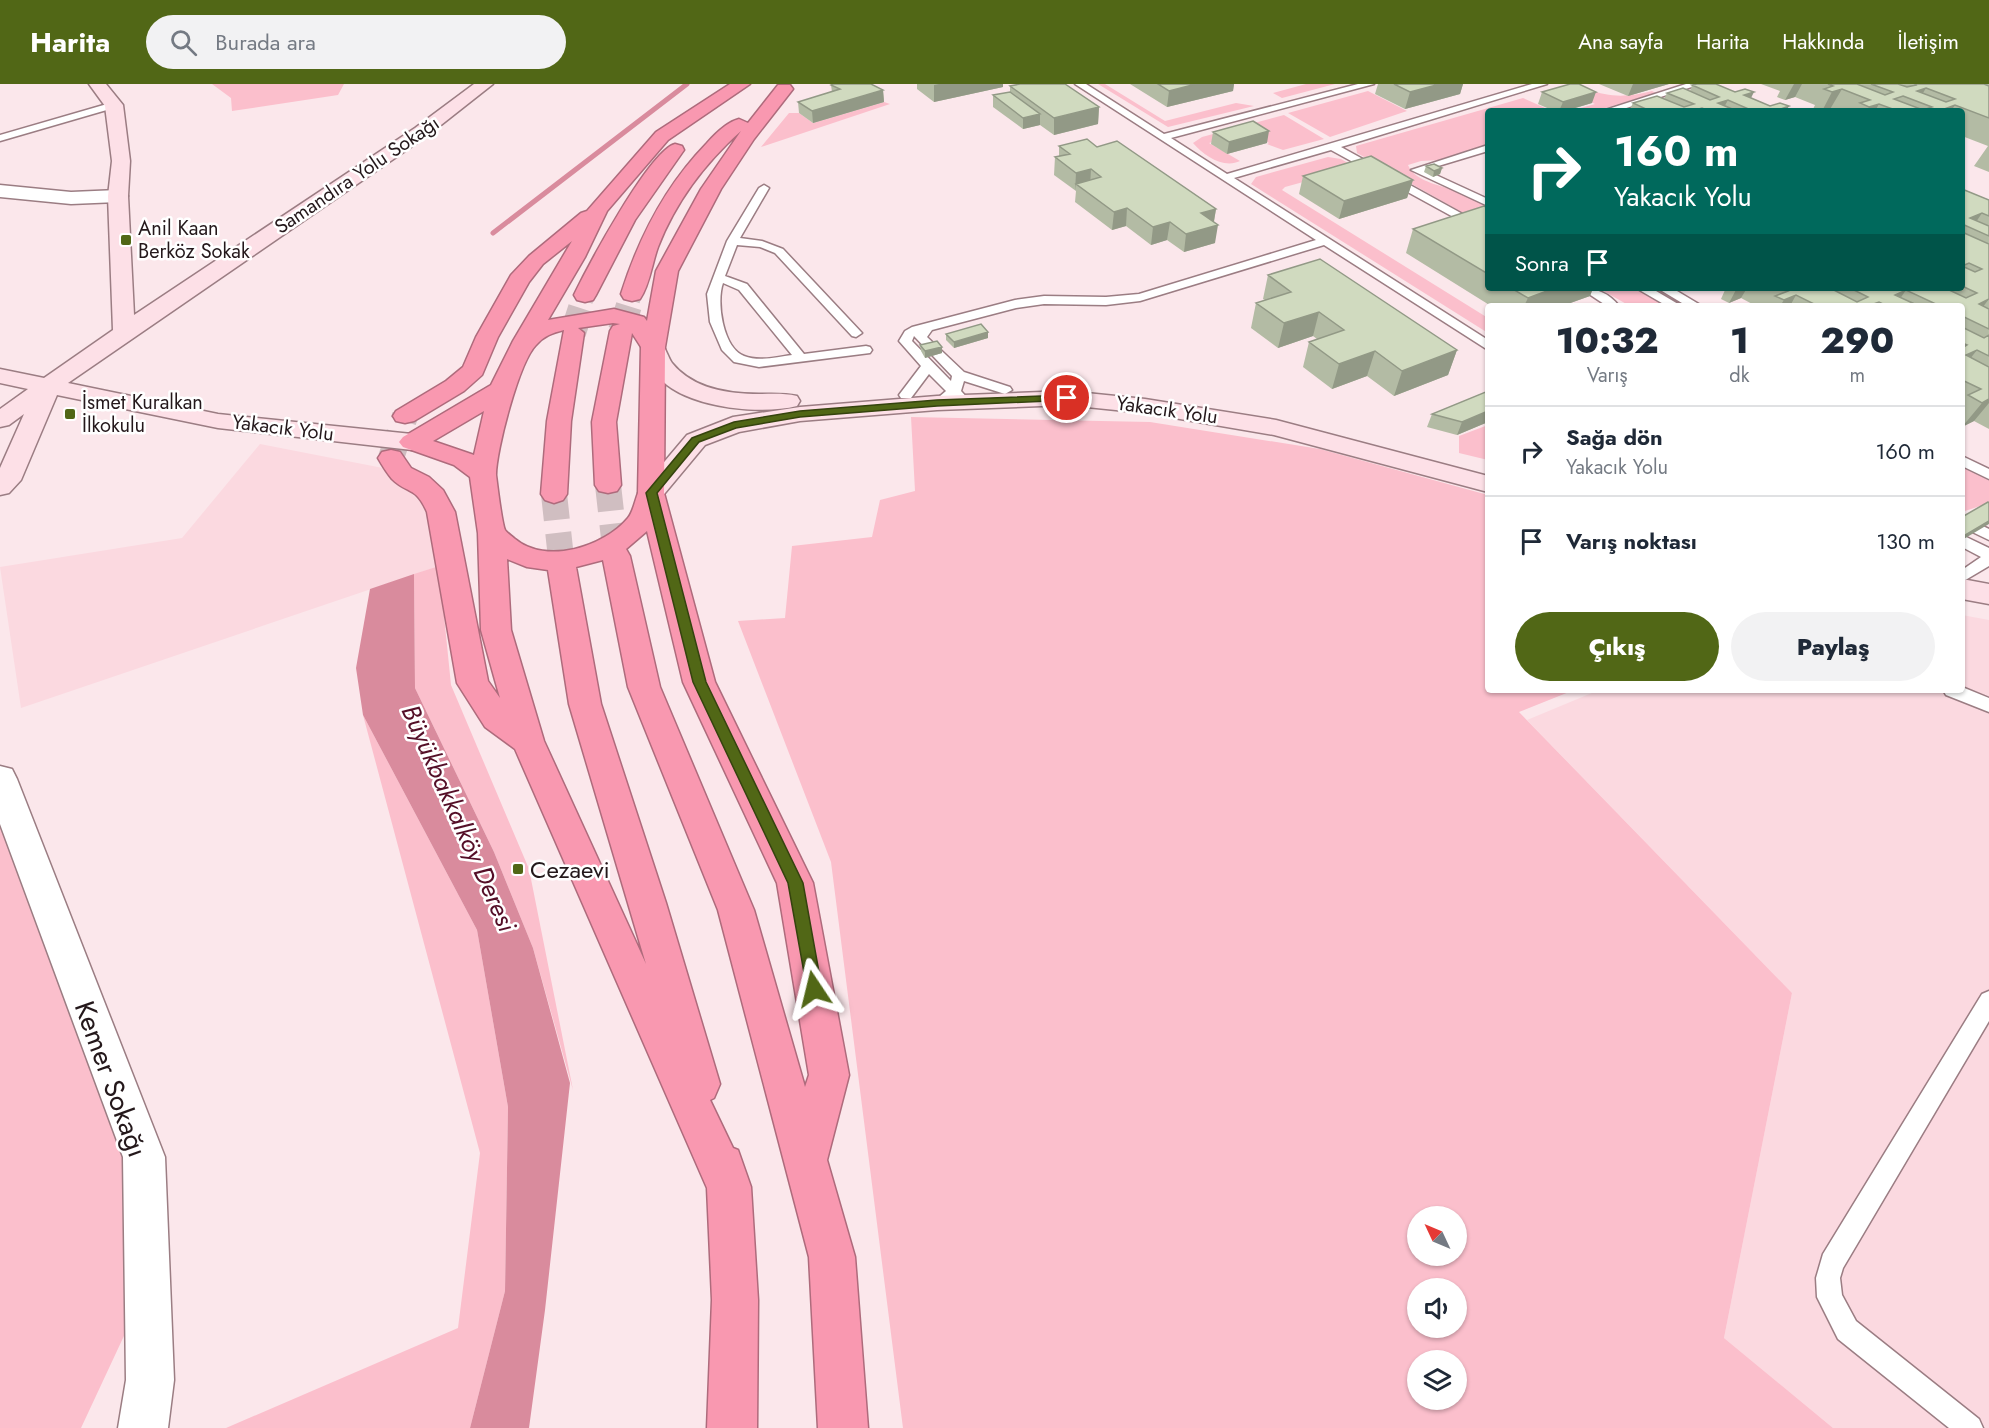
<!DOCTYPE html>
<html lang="tr">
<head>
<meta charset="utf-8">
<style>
	body { margin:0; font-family:Jost,sans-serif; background:#f2f2f3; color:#1f2937; height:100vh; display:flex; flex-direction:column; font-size:22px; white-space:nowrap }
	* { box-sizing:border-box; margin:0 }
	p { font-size:20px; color:#747a83 }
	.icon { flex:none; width:33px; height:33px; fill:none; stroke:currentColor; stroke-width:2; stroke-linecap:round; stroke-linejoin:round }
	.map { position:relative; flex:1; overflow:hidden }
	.drawer { position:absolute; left:1485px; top:219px; width:480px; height:390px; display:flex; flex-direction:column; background:#fff; border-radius:6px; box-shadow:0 2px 4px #0004 }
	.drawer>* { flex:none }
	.hud { position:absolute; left:1485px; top:24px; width:480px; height:183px; border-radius:6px; box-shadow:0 2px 4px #0004; background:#00695c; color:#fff; overflow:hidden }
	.needle { width:39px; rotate:314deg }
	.fabs { position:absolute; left:1407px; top:1122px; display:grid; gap:12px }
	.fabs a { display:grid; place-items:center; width:60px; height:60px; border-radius:50%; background:#fff; box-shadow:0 2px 4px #0004; font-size:30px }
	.pin { position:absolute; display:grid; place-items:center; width:51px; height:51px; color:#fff; margin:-26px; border:3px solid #fff; border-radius:50%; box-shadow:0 2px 6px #0007 }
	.me { position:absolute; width:66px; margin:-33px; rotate:350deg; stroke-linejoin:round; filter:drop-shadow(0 0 4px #0008) }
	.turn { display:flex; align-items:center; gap:21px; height:126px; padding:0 30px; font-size:27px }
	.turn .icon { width:78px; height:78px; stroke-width:2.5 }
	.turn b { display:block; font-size:42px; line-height:51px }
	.then { display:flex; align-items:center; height:57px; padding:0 30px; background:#0003; gap:12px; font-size:22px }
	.eta { display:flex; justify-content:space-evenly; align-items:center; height:102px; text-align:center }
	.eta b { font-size:36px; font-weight:800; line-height:42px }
	.primary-button { display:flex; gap:12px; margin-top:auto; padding:12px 30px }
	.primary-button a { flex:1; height:69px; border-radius:36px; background:#516716; color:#fff; font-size:24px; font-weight:800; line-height:69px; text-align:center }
	.primary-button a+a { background:#f2f2f3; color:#1f2937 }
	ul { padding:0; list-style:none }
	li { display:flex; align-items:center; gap:18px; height:90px; padding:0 30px; border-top:2px solid #e0e1e3 }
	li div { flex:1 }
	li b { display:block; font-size:22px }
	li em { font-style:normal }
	header { display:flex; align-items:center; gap:36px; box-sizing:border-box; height:84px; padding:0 30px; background:#516716; color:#fff }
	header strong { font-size:28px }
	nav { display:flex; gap:33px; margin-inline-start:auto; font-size:21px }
	.search { width:420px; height:54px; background:#f2f2f3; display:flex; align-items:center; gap:15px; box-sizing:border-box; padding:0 21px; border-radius:33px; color:#747a83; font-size:22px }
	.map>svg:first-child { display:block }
</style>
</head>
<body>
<header>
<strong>Harita</strong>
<div class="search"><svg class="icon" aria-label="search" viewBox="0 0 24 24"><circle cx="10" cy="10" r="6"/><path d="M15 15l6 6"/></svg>Burada ara</div>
<nav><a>Ana sayfa</a><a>Harita</a><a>Hakkında</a><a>İletişim</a></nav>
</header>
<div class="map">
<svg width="1989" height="1344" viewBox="0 0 1989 1344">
	<rect width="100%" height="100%" fill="#fbe7eb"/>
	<path fill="#fbd9e0" d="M260,360L388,385L427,425L439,482L21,624L0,483L182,454Z
		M1962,531L1989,536V1344H1833L1724,1254L1792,909L1527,636L1599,606H1962Z"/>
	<path fill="#fbbfcc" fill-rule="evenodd" d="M212,0H344L338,11L232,27L231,14Z
		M1098,0H1105L1165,37L1236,19L1254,22L1168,43Z
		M1306,0H1335L1282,14L1273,9Z
		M1588,5C1610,14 1629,13 1652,7L1656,9L1595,27H1570L1595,20L1570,8Z
		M1368,7L1407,27L1330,53L1288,29Z
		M1523,14L1552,27H1488V61L1440,76L1421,77L1408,81C1415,99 1446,102 1462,109C1471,113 1480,118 1488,123V143L1357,69L1356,62Z
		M884,18L890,20L761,63L789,29H799L813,39Z
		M1284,31L1324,55L1283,66L1267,60L1269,59L1250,48L1209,59L1240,77C1224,85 1204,72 1193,59L1202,53Z
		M1328,73L1341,75L1365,89L1314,95L1285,103L1282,106L1488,234V249L1251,100L1256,93Z
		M1598,204H1636L1668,222H1630Z
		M911,333L1150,338L1320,365L1488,411V606H1574L1519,628L1792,909L1724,1254L1833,1344H903L831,778L738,537L785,534L792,462L872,453L880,416L915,407ZM1418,1132H1456V1172H1418ZM1418,1204H1456V1244H1418ZM1418,1276H1456V1316H1418Z
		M1488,341V376L1459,369V352Z
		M1962,380L1989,395V424L1983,421L1962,428Z
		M439,482L451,601L529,785L573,1006L533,864L494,768L415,604L414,490Z
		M363,631L477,846L508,1023L505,1207L470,1344H226L458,1244L480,1069Z
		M0,688L129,1017L137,1224L81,1344H0Z"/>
	<path fill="#d98b9d" d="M414,490L415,604L494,768L533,864L570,999L545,1226L529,1344H470L505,1207L508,1023L477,846L363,631L356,584L370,505Z"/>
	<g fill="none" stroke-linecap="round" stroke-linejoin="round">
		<path stroke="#d98b9d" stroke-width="5" d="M493,149L687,0"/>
		<path stroke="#d0bec1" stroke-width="20" stroke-dasharray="20 10" stroke-linecap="butt" d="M583,216L585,211
			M630,216L632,210"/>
		<path stroke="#d0bec1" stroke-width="26" stroke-dasharray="26 13" stroke-linecap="butt" d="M621,247L631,215
			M573,249L584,215
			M391,374L405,332
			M608,401L616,472
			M554,410L562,483"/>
		<g stroke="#9b7d83" stroke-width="3">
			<path id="lane" d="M1075,0H1086L1164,50L1358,0H1374L1171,54L1227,90L1532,0H1547L1341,63L1488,144V152L1331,66L1234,94L1488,256V266L1324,161L1140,217L1106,221L1044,220L1016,224L932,246L927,253L964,288L1010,303L1012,306L1005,310L964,297L961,307L971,318L964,322L953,314L941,316L939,313L946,307L929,290L911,314H901L899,311L921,282L899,257L905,247L912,243L1015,216L1044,212L1106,213L1139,210L1316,156ZM914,252L952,292L951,297L912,257Z
				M1686,0H1701L1617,27H1602Z
				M114,18L119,21L117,23L0,57V51Z
				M1488,61V67L1425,86L1488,115V122L1411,86Z
				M764,101L769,104L740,154L762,157L783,165L862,249L856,253L852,252L775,169L760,163L737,161L725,192L747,200L804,270L866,262L870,263L872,266L870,269L759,283L734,278L722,266L710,238L707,210L727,157L759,104ZM723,199L739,206L792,271C777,273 759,278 744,272C723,264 716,218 723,199Z
				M1580,204C1596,204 1609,209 1619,222H1607Z
				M1636,204H1651L1678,220L1667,222Z
				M1657,204H1672L1702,222H1687Z
				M1962,372L1989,385V395L1962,382Z
				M1962,432L1989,445V456L1962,443Z
				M1962,451L1989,464V482L1962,498V486L1981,473L1962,463Z
				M1962,603L1989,614V628L1946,611L1943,606H1962Z
				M1989,907V937L1843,1184L1840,1194L1842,1211L1856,1237L1979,1335L1983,1344H1949L1838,1255L1817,1213L1816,1194L1823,1170L1982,910Z"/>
		</g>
		<g stroke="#9b7d83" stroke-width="3">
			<path id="street" d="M0,101L71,108L118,106L125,108L128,112L125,116L118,118L71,120L0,113Z
				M0,682L12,685L17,695L165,1073L174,1296L168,1344H118L126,1296L123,1073L0,740Z"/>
		</g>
		<g stroke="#9b7d83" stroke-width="3">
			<path id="secondary" d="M89,0H106L123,21L130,77L128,112L134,231L415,44L474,0H493L427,52L68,299L218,330L412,350L421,353L425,358L421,363L412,366L218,344L57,311L21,396L9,409L0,411V384L24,330L9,341L0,343V325L28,305L0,299V285L44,294L113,246L108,112L112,77L105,22Z
				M653,256L661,258C666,265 668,273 672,279C693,305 728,310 759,310C772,310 784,309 797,312L800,317L797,322C761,331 697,324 667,301C655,291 647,278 641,263L645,258Z
				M1067,307L1145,315L1276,336L1488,392V408L1274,351L1145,329L1067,321L937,326L800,337L739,348L705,361L660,415L651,418L642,415L638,409L687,351L733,333L800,323L937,312Z
				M1962,495L1989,500V520L1962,515Z"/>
		</g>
		<g stroke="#ae6b7c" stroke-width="3">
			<path id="highway" d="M730,0H750L668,56L607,127L585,173L548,236L614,225L644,233L647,237L656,187L701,105L741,47C705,79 676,117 658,163C652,179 650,200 640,215L632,217L624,215L621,210C639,153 665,102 707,59C715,50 727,38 739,35L748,39L778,1H790L793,5L754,55L721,105L678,187L665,263L664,409L715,598L813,799L849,991L827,1076L855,1173L868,1344H818L809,1173L718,826L628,603L603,476L576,483L601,620L666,819L720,1000L714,1014L710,1016L733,1064L738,1066L751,1103L758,1216L757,1344H707L712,1216L707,1104L515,665L485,643L457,599L427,428C416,402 407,410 392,395C387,389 382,381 378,374L382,368L391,366L400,368L411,384L429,393L443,406L455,428L488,597L500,614L481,546L478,449L470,393L454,381L403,363L399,358L403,353L491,301L513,257L572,157L543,180L529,198L498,253L482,291L464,307L414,337L405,339L396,337L393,332L396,327L446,297L463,283L476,253L511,191L529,172L581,129L587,127L656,48ZM613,239L620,240L613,242L610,247L592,338L595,401L599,407L608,409L617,407L621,401L616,338L632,249L641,263L638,409C635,417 633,428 628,434C604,463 546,481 515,455C513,453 507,449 505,446C502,440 497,399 496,391C496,367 519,278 536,261C544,252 552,249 564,246L547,337L541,410L545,416L554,419L563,416L567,410L571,337L584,249L578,244ZM484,327L474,371L433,357ZM647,447L683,598L777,799L809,991L805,1003L754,826L660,603L630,472L626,465ZM507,475L527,483L548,486L569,620L646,880L544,657L511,546Z
				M675,60L682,62L684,66L635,136L596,211L593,216L585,218L577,216L574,211C587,184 649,67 675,60Z"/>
		</g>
		<use href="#lane" fill="#fff" fill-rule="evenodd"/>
		<use href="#street" fill="#fff" fill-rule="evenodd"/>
		<use href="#secondary" fill="#fde0e7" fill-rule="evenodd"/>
		<use href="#highway" fill="#f998b0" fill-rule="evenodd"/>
	</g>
	<path fill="#b3bba4" d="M917,0H1003V3L934,18L917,5Z
		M1130,0H1234L1233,7L1167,23Z
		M1378,0H1463L1460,10L1405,25L1375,10Z
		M1599,0H1669L1628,12Z
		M1761,0H1989V88L1974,82L1988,62L1962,52V27H1812L1815,21L1795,13L1785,16L1777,13L1780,7Z
		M831,1L883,6L884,18L813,39L799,29L798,18L832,8Z
		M1692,1L1751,14L1770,22L1786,27H1629L1633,19L1664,15L1667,9L1690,7Z
		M1010,2L1099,23L1098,40L1054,51L1040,41L1023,45L993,23V11L1010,8Z
		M1542,8L1592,19L1565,27H1554L1538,20Z
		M1213,48L1267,59L1227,70L1211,60Z
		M1059,62L1097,63L1216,125L1214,138L1215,159L1184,168L1167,156L1151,161L1126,142L1112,146L1075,118L1076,107L1054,91L1055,73L1059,72Z
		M1426,82L1442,84L1440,90L1433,93L1424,88Z
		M1303,92L1413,96L1407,114L1339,135L1299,110Z
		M1962,105L1989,116V345L1974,337L1962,343V222H1756L1741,214L1729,219L1721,215L1725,206L1722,204H1962Z
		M1488,124V204H1593L1590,212L1562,222H1491L1406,169L1413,145Z
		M1268,191L1457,266L1448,291L1394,312L1367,292L1332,305L1303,283L1309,258L1317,255L1313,252L1278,264L1251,244L1256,219L1265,216L1263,215Z
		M946,250L988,254L954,264L946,256Z
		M920,261L942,263V269L925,274L921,267Z
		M1488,307V338L1457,351L1427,343L1432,330Z"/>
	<path fill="#929986" d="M939,0H1003V3L934,18V1Z
		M1196,0H1234L1233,7L1167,23L1169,7Z
		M1440,0H1463L1460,10L1405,25L1410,8Z
		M1633,0H1669L1628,12Z
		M1794,0H1802L1795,13L1785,16Z
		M1926,4L1918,17L1917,7Z
		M1842,5L1829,27H1822L1832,8Z
		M883,6L884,18L813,39L812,27Z
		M1596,8L1592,19L1565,27H1559L1563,18Z
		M1754,8L1746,24L1744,11Z
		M1728,16L1722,27L1718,19Z
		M1879,20L1875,27H1867L1869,23Z
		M1955,21L1951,27H1939Z
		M1789,22L1786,27H1778V26Z
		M1099,23L1098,40L1054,51V34Z
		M1040,30V41L1023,45V34Z
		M1269,47L1267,59L1227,70L1229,58Z
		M1442,84L1440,90L1433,93L1434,87Z
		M1091,85L1090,103L1076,100L1075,107L1076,89Z
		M1413,96L1407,114L1339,135L1344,117Z
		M1127,124L1126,142L1112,146L1114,128Z
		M1216,125L1213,142L1218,141L1215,159L1184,168L1186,150L1201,129Z
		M1982,129L1972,144L1970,134Z
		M1170,138L1167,156L1151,161L1153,143Z
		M1555,204H1593L1590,212L1562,222H1524L1528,214Z
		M1737,204H1747L1741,214L1729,219Z
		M1906,206L1895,222V211Z
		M1796,211L1790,222H1780L1784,216Z
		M1989,215L1972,237L1979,220Z
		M1319,228L1313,252L1278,264L1284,239Z
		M988,248V254L954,264V258Z
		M942,263V269L925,274V267Z
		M1457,266L1448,291L1394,312L1402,287Z
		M1977,266L1962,285L1966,271Z
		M1375,267L1367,292L1332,305L1339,280Z
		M1989,315V319L1974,337L1962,343L1982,319Z
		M1488,327V338L1457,351L1462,338Z
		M1989,437V440L1962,456V453Z"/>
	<path fill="#d0dabf" stroke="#929986" stroke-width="1.5" fill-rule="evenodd" d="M833,0H871L883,6L812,27L798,18L840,5L831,1Z
		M1020,0H1065L1099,23L1054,34L1010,2Z
		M1158,0H1196L1169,7Z
		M1394,0H1440L1410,8Z
		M1570,0H1579L1596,8L1563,18L1542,8Z
		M1697,0H1716L1735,8L1745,5L1754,8L1744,11L1770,22L1780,19L1789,22L1778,26L1782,27H1753L1728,16L1718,19L1737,27H1709L1702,24L1692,27H1650L1633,19L1657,12L1684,23L1694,20L1667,9L1683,4L1710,16L1719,13L1692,1Z
		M1828,0H1858H1857L1885,11L1893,8L1871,0H1898L1907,3L1916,1L1915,0H1984L1989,2V34L1955,21L1939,27H1898L1879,20L1869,23L1860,19L1870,16L1842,5L1832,8L1824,5L1833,2ZM1926,4L1955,15L1946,18L1917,7ZM1903,12L1932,23L1923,26L1894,15Z
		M1010,8L1040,30L1023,34L993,11Z
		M1253,37L1269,47L1229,58L1213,48Z
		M1087,55L1097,63L1117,57L1216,125L1201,129L1218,141L1186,150L1170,138L1153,143L1127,124L1114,128L1076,100L1101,93L1091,85L1076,89L1055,73L1070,70L1059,62Z
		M1371,72L1413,96L1344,117L1303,92Z
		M1434,80L1442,84L1434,87L1426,82Z
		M1962,105L1989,116V132L1982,129L1970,134L1989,142V152L1962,140Z
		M1484,122L1488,124V190L1413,145Z
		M1962,148L1989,160V215L1979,220L1989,225V245L1962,232V222H1940L1906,206L1895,211L1919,222H1887L1879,218L1868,222H1818L1796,211L1784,216L1775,212L1788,207L1783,204H1830L1857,218L1868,213L1850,204H1945L1966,214L1977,209L1962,202V182L1975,188L1982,185L1969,179L1962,182Z
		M1320,175L1457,266L1402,287L1375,267L1339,280L1309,258L1344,246L1319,228L1284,239L1256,219L1291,208L1268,191Z
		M1511,204H1555L1528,214Z
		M981,240L988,248L954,258L946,250Z
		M1962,243L1984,254L1989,251V272L1977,266L1966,271L1989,283V315L1982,319L1968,311L1981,305L1962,296V264L1967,261L1962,259Z
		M937,257L942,263L925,267L920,261Z
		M1488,307V327L1462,338L1432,330Z
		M1988,418L1989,419V437L1962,453V433Z"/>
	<path fill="#516716" stroke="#35430e" stroke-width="1.5" d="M1067,311L1071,312V316L937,322L800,333L736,344L699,358L657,409L706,598L803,799L822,905L819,911L814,913L808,911L788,799L693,598L646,409L692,354L734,338L800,327L937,316Z"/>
	<g fill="#516716" stroke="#fff" stroke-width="2">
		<rect x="120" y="150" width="12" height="12" rx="3"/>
		<rect x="64" y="324" width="12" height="12" rx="3"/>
		<rect x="512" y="779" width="12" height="12" rx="3"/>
	</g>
	<g text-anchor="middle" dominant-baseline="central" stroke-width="5" stroke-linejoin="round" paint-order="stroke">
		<g font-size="20" fill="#24181b" stroke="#fff">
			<text transform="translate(357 91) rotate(-34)">Samandıra Yolu Sokağı</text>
			<text transform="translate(1167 326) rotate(8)">Yakacık Yolu</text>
			<text transform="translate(283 344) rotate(7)">Yakacık Yolu</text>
		</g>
		<g font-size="20" fill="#24181b" stroke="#fff" text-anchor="start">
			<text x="138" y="144">Anil Kaan<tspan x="138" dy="23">Berköz Sokak</tspan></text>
			<text x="82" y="318">İsmet Kuralkan<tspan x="82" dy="23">İlkokulu</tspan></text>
		</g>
		<g font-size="24" fill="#24181b" stroke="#fff" text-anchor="start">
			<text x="530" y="785">Cezaevi</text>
		</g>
		<g font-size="26" font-style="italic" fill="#540e27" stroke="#fff">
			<text transform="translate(459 734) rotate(66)">Büyükbakkalköy Deresi</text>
		</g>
		<g font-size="28" fill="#24181b" stroke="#fff">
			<text transform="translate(111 995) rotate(70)">Kemer Sokağı</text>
		</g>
	</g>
</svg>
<div class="fabs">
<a><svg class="needle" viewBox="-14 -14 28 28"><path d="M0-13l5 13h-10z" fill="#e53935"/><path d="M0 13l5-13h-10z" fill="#747a83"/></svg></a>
<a><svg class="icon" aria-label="sound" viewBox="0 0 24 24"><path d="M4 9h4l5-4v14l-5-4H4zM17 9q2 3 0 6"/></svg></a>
<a><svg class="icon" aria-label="layers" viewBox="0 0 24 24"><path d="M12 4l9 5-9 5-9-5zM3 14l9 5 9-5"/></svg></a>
</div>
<div class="pin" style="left:1067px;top:314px;background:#d93025"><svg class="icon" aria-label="arrive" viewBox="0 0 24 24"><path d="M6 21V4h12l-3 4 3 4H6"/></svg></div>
<svg class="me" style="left:814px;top:905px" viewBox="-20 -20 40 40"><path d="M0-17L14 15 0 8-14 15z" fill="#516716" stroke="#fff" stroke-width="4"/></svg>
<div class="hud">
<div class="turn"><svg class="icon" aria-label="right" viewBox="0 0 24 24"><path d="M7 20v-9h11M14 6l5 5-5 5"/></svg><div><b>160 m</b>Yakacık Yolu</div></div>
<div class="then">Sonra<svg class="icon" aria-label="arrive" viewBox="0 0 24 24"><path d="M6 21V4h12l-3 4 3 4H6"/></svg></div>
</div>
<section class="drawer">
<div class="eta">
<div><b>10:32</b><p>Varış</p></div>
<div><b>1</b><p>dk</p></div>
<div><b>290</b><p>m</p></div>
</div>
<ul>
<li><svg class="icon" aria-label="right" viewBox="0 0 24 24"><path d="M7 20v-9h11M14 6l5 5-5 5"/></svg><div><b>Sağa dön</b><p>Yakacık Yolu</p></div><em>160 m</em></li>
<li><svg class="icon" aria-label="arrive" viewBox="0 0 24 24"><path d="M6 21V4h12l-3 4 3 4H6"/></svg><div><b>Varış noktası</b></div><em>130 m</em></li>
</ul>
<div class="primary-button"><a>Çıkış</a><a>Paylaş</a></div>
</section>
</div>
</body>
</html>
